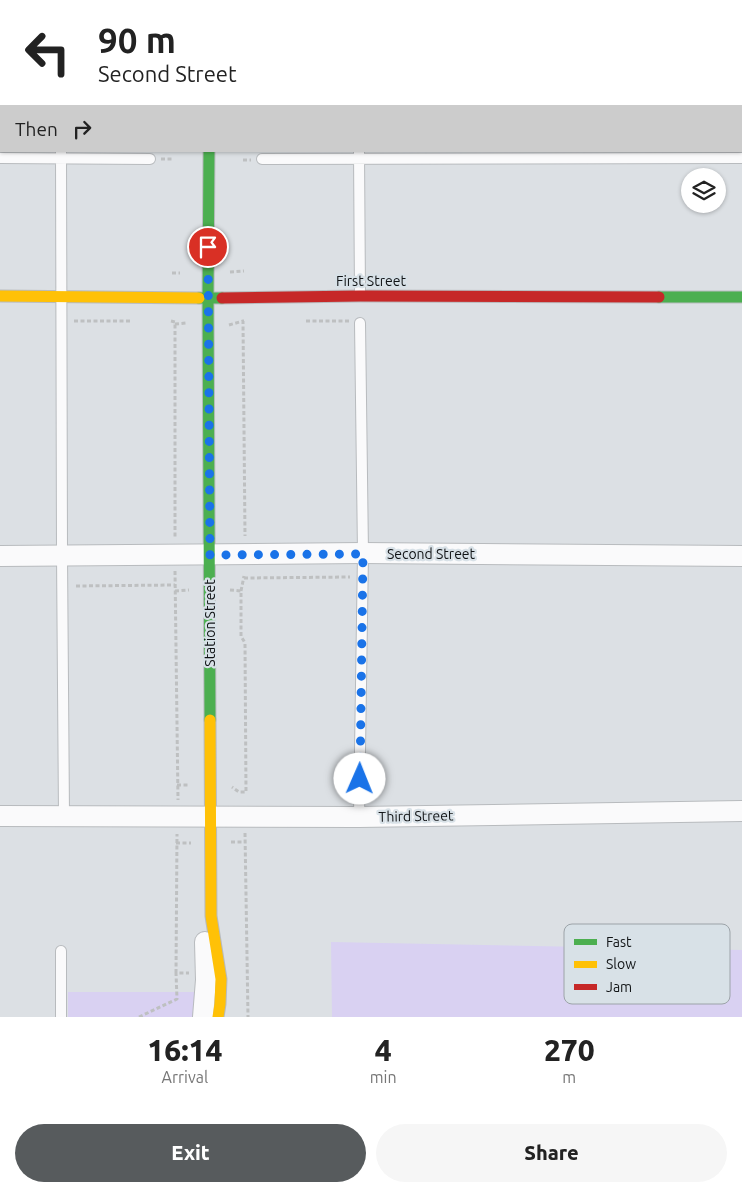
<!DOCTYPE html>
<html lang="en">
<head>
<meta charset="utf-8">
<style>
	body { margin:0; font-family:Ubuntu,sans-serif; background:#f6f6f6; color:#222; height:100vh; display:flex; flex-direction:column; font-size:19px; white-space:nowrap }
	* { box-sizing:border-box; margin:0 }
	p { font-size:16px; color:#767676 }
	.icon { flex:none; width:28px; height:28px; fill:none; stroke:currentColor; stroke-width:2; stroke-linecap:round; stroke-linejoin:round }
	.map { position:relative; height:1017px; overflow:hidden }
	.details { display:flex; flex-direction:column; background:#fff; flex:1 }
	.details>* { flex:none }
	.guide { position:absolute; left:0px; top:0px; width:742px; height:152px; box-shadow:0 1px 4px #0004; background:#fff; color:#222; overflow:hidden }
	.fabs { position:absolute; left:681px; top:168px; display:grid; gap:10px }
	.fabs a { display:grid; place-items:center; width:45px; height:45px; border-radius:50%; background:#fff; box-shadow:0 1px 4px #0004; font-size:25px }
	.pin { position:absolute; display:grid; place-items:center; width:42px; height:42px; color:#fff; margin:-21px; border:2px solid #fff; border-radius:50%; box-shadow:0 1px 5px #0007 }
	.me { position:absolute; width:55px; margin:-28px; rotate:1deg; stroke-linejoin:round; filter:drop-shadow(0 0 4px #0008) }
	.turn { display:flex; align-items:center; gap:18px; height:105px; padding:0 15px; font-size:22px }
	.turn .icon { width:65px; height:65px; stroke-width:2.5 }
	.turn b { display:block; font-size:35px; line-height:42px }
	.then { display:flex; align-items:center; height:48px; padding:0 15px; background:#0003; gap:10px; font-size:19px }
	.eta { display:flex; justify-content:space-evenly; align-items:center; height:85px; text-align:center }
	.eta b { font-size:30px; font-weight:800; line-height:35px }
	.action { display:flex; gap:10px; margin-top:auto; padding:10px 15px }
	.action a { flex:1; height:58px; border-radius:30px; background:#575b5d; color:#fff; font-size:20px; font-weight:800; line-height:58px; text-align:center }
	.action a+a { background:#f6f6f6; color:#222 }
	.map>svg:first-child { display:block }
</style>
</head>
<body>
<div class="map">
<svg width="742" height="1017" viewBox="0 0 742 1017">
	<rect width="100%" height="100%" fill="#dce0e4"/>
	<path fill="#d9d1f2" d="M331,942L742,950V1017H332Z
		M68,992H197L194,1017H68Z"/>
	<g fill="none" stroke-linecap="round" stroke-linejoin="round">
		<g stroke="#b8bbbe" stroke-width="12">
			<path id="lane" d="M61,151L62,555L64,816
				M359,152L360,295
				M0,158L150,159
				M262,159L742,158
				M359,817L363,553L360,323
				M61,1017V951"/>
		</g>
		<g stroke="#b8bbbe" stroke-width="22">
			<path id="street" d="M208,0V1
				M0,11H1
				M0,556L363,553L742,556
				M0,816L359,817L742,811
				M203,1017L206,980L205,942"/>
		</g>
		<g stroke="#b8bbbe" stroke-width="13">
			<path id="fast" d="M659,297H742
				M199,298H208L209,151
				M210,720L208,298H222"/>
		</g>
		<g stroke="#b8bbbe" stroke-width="13">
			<path id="slow" d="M741,9H742
				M0,296L199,298
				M210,720L211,916L221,979L220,1004L218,1017"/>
		</g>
		<g stroke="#b8bbbe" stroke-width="13">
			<path id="jam" d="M222,298L360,296L659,297"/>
		</g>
		<path stroke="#bec0c1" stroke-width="3" stroke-dasharray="4 2.5" stroke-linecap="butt" d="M108,0V1
			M86,1V0
			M161,159H173
			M243,160H251
			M230,272L244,271
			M172,273H180
			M74,321H130
			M171,321L175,322V537
			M244,321H243L245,536
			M306,321H349
			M175,324L186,323
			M229,325L243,321
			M175,571L178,800
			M244,578L350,577
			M76,586L175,585
			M230,590L241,591V636L245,643L246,792H239L232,787
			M175,591L189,590
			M241,591L244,576
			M177,785H189
			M245,833L248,1017
			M231,842H246
			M176,843H191
			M176,973L177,834
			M139,1017L177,999L176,973H189"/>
		<use href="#lane" stroke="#fafafb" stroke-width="10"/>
		<use href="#street" stroke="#fafafb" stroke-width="20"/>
		<use href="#fast" stroke="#4caf50" stroke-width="11"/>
		<use href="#slow" stroke="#ffc107" stroke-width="11"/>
		<use href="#jam" stroke="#c62828" stroke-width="11"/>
	</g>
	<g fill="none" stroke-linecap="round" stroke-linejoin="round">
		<path stroke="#1a73e8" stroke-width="9" stroke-dasharray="0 16.2" d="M208,247L210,555L363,554L360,779"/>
	</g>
	<g text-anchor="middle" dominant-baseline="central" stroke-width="4.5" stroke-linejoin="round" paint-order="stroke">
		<g font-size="14" fill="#101315" stroke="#d8e1e7">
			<text x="371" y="281">First Street</text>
			<text x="431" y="554">Second Street</text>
			<text transform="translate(210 623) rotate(-90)">Station Street</text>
			<text transform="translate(416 816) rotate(-1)">Third Street</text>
		</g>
	</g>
	<rect x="564" y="924" width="166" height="80" rx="8" fill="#d8e1e7" stroke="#9ca3a8" stroke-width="1"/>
	<rect x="574" y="939" width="23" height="6" fill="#4caf50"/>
	<rect x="574" y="961" width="23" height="7" fill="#ffc107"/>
	<rect x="574" y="984" width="23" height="6" fill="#c62828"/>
	<g font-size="14" fill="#101315">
		<text x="606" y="947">Fast</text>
		<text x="606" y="969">Slow</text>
		<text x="606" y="992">Jam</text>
	</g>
</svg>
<div class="fabs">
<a><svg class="icon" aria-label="layers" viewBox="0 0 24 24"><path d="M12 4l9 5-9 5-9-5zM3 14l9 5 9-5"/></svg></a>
</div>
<div class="pin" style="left:208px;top:247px;background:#d93025"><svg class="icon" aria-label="arrive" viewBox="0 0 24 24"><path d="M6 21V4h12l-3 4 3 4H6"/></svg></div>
<svg class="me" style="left:360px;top:779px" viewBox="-20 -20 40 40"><circle r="19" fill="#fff"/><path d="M0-13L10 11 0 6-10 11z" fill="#1a73e8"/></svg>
<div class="guide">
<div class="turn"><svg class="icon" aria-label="left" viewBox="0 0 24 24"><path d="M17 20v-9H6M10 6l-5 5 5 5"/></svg><div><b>90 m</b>Second Street</div></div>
<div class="then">Then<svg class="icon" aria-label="right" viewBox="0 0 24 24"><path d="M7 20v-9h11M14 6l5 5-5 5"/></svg></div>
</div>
</div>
<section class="details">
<div class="eta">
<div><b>16:14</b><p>Arrival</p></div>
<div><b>4</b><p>min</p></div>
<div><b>270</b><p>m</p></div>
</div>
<div class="action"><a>Exit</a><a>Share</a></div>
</section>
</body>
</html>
